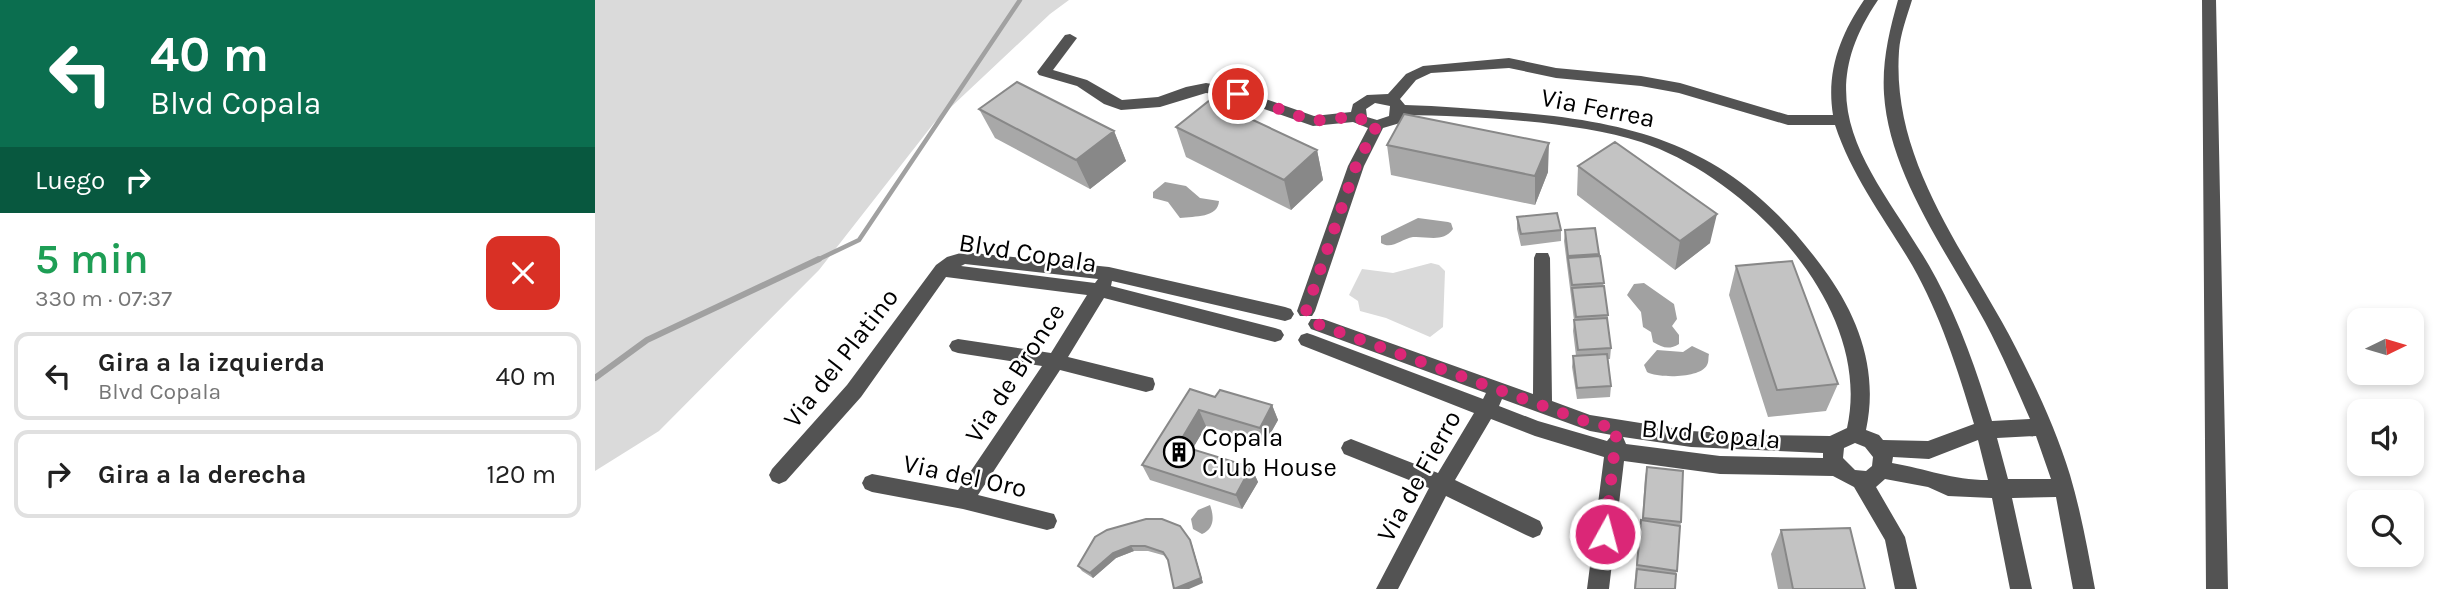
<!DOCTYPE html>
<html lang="es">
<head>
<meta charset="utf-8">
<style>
	body { margin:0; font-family:Karla,sans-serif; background:#f2f2f2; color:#222; height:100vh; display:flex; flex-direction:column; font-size:26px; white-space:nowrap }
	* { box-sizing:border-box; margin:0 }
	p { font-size:23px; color:#767676 }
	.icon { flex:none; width:38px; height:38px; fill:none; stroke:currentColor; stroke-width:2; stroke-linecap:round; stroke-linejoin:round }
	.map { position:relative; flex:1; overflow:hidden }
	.sheet { display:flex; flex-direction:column; background:#fff; width:595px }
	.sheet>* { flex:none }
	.hud { background:#0b6e4f; color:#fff; overflow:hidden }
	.needle { width:46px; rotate:85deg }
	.fabs { position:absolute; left:1752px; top:308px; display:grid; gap:14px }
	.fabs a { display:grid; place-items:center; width:77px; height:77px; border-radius:14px; background:#fff; box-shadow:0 4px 10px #0003; font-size:35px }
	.pin { position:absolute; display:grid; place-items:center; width:60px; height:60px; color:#fff; margin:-30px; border:4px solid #fff; border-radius:50%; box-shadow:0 2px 7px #0007 }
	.me { position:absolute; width:77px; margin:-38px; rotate:7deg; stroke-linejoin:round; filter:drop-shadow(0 0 5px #0008) }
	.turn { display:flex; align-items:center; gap:24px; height:147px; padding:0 35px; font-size:32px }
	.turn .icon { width:91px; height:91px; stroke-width:2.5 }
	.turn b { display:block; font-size:49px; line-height:60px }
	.then { display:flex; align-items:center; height:66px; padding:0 35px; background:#0003; gap:14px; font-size:26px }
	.round { display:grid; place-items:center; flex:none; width:74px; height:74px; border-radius:14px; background:#f2f2f2 }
	.overview { display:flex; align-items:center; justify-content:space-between; height:119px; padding:0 35px }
	h1 { font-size:42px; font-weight:600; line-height:52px; color:#1e9e55 }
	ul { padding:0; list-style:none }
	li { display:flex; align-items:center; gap:21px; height:88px; margin:0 14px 10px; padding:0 21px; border:4px solid #e0e0e0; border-radius:14px }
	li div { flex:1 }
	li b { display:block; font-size:26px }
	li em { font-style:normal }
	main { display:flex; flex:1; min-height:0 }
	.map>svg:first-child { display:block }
</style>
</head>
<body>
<main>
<section class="sheet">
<div class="hud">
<div class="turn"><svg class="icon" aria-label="left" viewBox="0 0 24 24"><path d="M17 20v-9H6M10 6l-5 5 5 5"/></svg><div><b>40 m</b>Blvd Copala</div></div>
<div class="then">Luego<svg class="icon" aria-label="right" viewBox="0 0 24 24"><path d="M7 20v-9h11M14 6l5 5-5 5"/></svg></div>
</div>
<div class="overview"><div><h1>5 min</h1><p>330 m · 07:37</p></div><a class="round" style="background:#d93025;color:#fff"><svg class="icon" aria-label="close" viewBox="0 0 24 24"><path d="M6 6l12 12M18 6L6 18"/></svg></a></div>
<ul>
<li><svg class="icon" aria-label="left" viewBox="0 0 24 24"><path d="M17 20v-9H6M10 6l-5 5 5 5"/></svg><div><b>Gira a la izquierda</b><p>Blvd Copala</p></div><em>40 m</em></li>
<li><svg class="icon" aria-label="right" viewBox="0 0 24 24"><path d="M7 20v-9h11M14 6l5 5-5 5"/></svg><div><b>Gira a la derecha</b></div><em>120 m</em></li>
</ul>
</section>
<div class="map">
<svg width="1850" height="589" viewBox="0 0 1850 589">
	<rect width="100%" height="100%" fill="#fff"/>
	<path fill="#dadada" d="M0,0H474L455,14L339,123L224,270L64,431L0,471Z
		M836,263L844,265L850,271L848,327L835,337L791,318L765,311L763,301L754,295L767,269L798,273Z"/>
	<path fill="#a1a1a1" d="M570,182L591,186L605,198L624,201C623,218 600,216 585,218L573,202L558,198V192Z
		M823,218L853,222L856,223L858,229C848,243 832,236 818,237C806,239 797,250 786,243V236Z
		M1049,283L1079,304L1082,319L1077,326L1084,335V344C1074,350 1068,348 1058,342L1056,332L1048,327L1046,312L1032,295L1039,284Z
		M1097,346L1114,354C1113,358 1114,362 1112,365C1105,379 1062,378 1052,372L1049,365L1062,350L1088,352Z
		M615,505C619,516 620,528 607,534L598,529L596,519L603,510Z"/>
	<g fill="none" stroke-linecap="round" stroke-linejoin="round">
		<path stroke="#a1a1a1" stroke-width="4.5" d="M220,261L264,240L425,0"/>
		<path stroke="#a1a1a1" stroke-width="6" d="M0,378L52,340L224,259"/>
		<path fill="#535353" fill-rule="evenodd" d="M1269,0H1283C1205,114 1288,180 1341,278C1365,323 1382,372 1397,421L1435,419C1421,387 1407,354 1390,322C1353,254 1294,174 1289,94C1287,61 1294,32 1303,0H1317C1312,16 1305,35 1304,51C1296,169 1380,262 1428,362C1446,398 1463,436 1475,475C1486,512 1493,551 1500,589H1478L1461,497L1417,498L1437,589H1415L1397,498L1353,496L1333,487L1290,479L1281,487L1310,537L1322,589H1300L1290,540L1259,487L1238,476L1125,474L1029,461L1014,589H992L1009,457L940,436L896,419L860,480L945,521L948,528L945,535L938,538L931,535L851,496L803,589H781L834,488L749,454L746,448L749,442L756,439L843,473L879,413L706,345L703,340L706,335L712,333L718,335L888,399L891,393L716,329L713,324L716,319H728L938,394L939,258L941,253H953L955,258L957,401L995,415L1096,431L1163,435L1235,436L1252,428C1279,307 1153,178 1046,142C981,121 878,116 809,115L805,123L788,128L769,166L720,311L717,316H705L702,311L753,166L773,128L758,122L718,126L632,96L611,93L565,107L526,110L509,104L482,86L444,75L442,72L470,35L475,34L482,38L458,70L492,80L527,100L563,97L591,87L611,83L639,88L719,116L756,112L758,104L772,95L793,94L811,74L828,66L914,58L961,68L1046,76L1085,83L1193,115H1238C1231,72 1245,35 1269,0ZM914,68L961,78L1046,86L1084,93L1193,125H1240C1257,177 1290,219 1317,265C1345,314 1363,370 1379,424L1333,441L1288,440L1284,435L1271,430C1283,374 1266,322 1233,275C1147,154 1058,123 916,112C880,109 845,106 810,105L805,99L821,80L836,73ZM780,103L795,106L794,116L782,120L772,117L771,109ZM907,399L995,431L1017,435L1012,441L943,421L904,406ZM1441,436L1456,479H1413L1402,438ZM1028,437L1096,447L1228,453V458L1125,456L1031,444ZM1383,440L1393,480C1357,480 1332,469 1297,463L1298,457L1334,459ZM1260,443L1270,447L1278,457L1277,466L1271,471L1260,470L1248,458L1249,448Z
			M1607,0H1621L1633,589H1611Z
			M369,252L514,267L690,307L696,309L699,314L696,319L690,321L517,281L516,286L680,328L686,330L689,335L686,340L680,342L509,298L473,357L558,378L560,384L558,390L551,392L465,370L383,495L459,514L462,521L459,528L452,530L368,509L277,492L270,489L267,483L270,477L277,474L363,490L447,366L363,353L357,351L354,346L357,341L363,339L456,353L492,295L351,277L266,397L191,481L184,484L177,481L174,475L177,469L252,385L341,265L352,257ZM370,264L503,279L500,283L366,266Z"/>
	</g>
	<path fill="#a8a8a8" d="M384,109L519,131L531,161L495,189L400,138Z
		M581,127L722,150L728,180L696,210L591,157Z
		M792,145L953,172L940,205L796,175Z
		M983,166L1115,243L1080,270L982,195Z
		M922,217L966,230V241L926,246L922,229Z
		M970,230L1004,254L1013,315L1012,323L1016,348L1015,359H1012L1016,386L1015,397L982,399L977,367L978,356H981L978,331L979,320L969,241Z
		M1141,266L1243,384L1231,411L1173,417L1134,295Z
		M595,389L620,397L677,405L683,420L670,443L611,426L597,449L656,467L663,482L647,509L555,480L547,465Z
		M1052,467L1086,522L1085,529L1080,589H1039L1044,530L1047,520L1050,477Z
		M1186,530L1270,589H1183L1176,554Z
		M500,537L597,545L608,583L573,560L571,556L553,551H539L521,558L498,578L487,571L483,566Z"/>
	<path fill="#888" d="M519,131L531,161L495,189L481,160Z
		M954,143L953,172L940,205V176Z
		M722,150L728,180L696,210L689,180Z
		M1122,214L1115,243L1080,270L1085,241Z
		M677,405L683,420L670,443L665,428Z
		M604,410L611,426L591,460L583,445Z
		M656,467L663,482L647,509L641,495Z
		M595,540L597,545L608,583L594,589H579Z
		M536,546L539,551L521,558L498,578L495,573L518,553Z"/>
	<path fill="#c3c3c3" stroke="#888" stroke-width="2" d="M422,82L519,131L481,160L384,109Z
		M615,100L722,150L689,180L581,127Z
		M809,114L954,143L940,176L792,145Z
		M1020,142L1122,214L1085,241L983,166Z
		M962,213L966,230L926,234L922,217Z
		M1000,228L1004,254L973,256L970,230Z
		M1005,256L1009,283L977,285L973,258Z
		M1197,261L1243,384L1182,390L1141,266Z
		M1009,286L1013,315L981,317L977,288Z
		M1012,318L1016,348L983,350L979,320Z
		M1012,354L1016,386L982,388L978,356Z
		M595,389L620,397L625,390L677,405L665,428L604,410L583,445L656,467L641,495L547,465Z
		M1052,467L1088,471L1086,522L1048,518Z
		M551,519H567L585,526L595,540L606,578L579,589L573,560L568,552L550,546H536L518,553L495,573L483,566L500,537L512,530Z
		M1046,520L1085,526L1082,571L1042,565Z
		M1255,528L1270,589H1198L1186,530Z
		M1042,569L1081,574L1080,589H1040Z"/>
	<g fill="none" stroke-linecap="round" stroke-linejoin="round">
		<path stroke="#db2777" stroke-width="12" stroke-dasharray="0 21.6" d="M643,94L718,121L763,116L770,123L782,125L761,166L711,311L721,318L722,324L995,423L1022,428L1010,534"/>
	</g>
	<defs>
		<g id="building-ring" transform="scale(1.575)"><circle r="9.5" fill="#fff" stroke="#000" stroke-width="1.5"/><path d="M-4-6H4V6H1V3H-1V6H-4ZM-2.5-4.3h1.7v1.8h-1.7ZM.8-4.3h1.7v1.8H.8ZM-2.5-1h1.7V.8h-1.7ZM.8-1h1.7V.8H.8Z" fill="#000"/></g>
	</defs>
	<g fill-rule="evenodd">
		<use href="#building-ring" x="584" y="452"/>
	</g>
	<g text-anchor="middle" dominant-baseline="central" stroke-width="5" stroke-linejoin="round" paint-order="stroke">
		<g font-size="26" fill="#000" stroke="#fff">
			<text transform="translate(1003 108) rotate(11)">Via Ferrea</text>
			<text transform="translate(433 253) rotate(9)">Blvd Copala</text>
			<text transform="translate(246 358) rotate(-52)">Via del Platino</text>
			<text transform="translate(420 373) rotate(-57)">Via de Bronce</text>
			<text transform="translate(1116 434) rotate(5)">Blvd Copala</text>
			<text transform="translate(370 476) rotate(12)">Via del Oro</text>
			<text transform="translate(824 476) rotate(-61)">Via de Fierro</text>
		</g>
		<g font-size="26" fill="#000" stroke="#fff" text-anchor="start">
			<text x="607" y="437">Copala<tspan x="607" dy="30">Club House</tspan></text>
		</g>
	</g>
</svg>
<div class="fabs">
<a><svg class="needle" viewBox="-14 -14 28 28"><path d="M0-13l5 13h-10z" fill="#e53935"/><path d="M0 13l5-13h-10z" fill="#767676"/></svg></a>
<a><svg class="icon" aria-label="sound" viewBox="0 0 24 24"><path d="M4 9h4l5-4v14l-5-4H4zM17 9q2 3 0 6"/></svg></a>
<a><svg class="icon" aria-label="search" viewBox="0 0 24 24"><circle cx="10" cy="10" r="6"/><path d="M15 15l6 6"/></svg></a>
</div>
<div class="pin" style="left:643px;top:94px;background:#d93025"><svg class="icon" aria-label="arrive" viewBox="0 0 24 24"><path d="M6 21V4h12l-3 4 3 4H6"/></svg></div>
<svg class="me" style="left:1010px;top:534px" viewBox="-20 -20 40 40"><circle r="17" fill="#db2777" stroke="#fff" stroke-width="3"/><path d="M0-11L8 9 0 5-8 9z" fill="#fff"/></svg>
</div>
</main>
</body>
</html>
